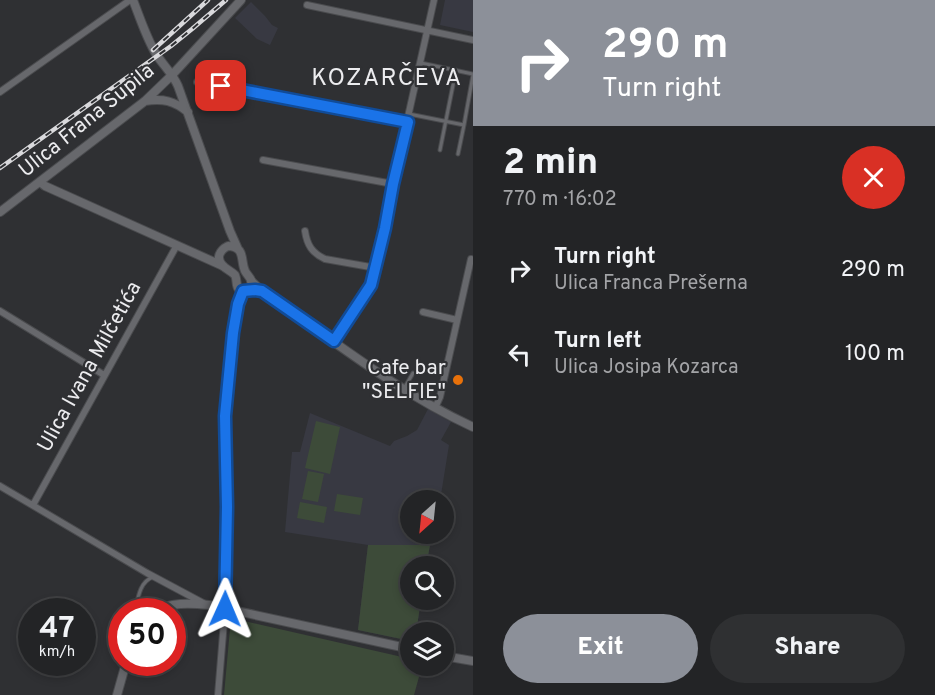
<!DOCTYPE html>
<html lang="en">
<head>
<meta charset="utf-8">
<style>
	body { margin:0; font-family:Overpass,sans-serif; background:#2f3032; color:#f1f3f6; height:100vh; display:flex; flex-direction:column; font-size:22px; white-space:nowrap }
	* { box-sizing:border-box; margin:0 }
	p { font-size:20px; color:#a3a4a7 }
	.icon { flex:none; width:33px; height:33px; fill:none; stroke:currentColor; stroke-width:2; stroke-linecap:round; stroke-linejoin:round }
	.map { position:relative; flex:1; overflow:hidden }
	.sheet { display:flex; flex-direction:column; background:#232426; width:462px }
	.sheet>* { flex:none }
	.banner { background:#8c9099; color:#fff; overflow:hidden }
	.needle { width:39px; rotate:207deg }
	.controls { position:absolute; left:400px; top:490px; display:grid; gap:12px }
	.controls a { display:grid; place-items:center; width:54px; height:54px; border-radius:50%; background:#232426; box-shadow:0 3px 9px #0003,0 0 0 2px #404143; font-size:30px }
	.speed { position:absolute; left:18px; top:598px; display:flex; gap:12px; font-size:30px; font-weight:700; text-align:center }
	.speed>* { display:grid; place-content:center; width:78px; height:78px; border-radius:50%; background:#232426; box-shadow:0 3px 9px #0003,0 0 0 2px #404143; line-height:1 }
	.speed small { font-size:15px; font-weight:400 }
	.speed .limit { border:9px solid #d22; background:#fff; color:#111 }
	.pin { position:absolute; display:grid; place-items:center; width:51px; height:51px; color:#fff; margin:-26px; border-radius:12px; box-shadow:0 3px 9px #0006 }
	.me { position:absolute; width:66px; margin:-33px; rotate:1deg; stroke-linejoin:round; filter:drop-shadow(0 0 4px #0008) }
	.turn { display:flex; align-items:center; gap:21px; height:126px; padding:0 30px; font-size:27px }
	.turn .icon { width:78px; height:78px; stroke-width:2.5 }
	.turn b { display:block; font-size:42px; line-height:51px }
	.round { display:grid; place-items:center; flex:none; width:63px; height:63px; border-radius:32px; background:#2f3032 }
	.headline { display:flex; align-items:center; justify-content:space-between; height:102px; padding:0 30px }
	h1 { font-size:36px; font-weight:800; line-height:45px }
	.action { display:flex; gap:12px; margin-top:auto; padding:12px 30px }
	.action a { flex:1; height:69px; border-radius:36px; background:#8c9099; color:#fff; font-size:24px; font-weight:800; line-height:69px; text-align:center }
	.action a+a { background:#2f3032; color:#f1f3f6 }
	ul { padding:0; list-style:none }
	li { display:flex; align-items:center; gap:18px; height:84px; padding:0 30px }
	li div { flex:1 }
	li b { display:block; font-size:22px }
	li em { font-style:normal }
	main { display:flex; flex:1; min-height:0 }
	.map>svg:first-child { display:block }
</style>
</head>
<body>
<main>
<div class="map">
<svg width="473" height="695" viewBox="0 0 473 695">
	<rect width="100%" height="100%" fill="#2f3033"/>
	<path fill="#383942" d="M445,0H473V32L440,25Z
		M251,2L265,16L272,25L278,28L270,45L257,39L235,18Z
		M428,409L451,422L441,440L449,445L440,501H411V534H434L432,545H430L426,567H411V600H421L416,633H411V641L358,630L368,545L285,532L292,452H300L310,413L390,446L394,441L407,436L417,430Z"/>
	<path fill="#3d4b39" d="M316,421L340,427L330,474L305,468Z
		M308,471L324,474L318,502L302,499Z
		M337,494L363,498L360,515L334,511Z
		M300,502L327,507L324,523L297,518Z
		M368,545H430L426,567H411V600H421L416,633H411V641L358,630Z
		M231,618L411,659V666H422L414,695H224Z"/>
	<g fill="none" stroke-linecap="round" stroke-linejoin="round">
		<g stroke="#4a4b4e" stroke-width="5">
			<path id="service" d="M421,63L473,74
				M409,114L464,125L473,75
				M440,150L456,70
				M458,154L464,125
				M405,387L413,373
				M135,612C138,599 139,582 153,577"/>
		</g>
		<g stroke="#4a4b4e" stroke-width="8">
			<path id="minor" d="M307,5L473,40
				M197,82L408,122
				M0,92L130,0
				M263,160L393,184
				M305,231C307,245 312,253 325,259L376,268
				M0,311L104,375
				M423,312L457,320
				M334,341L371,285L385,228L393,184L434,0
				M435,408L440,397L471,259
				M0,486L147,573L205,604
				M33,505L177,245
				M218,695L225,609"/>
		</g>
		<g stroke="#4a4b4e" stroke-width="10">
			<path id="tertiary" d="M40,182L45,186L223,266
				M251,281L262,291C330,338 397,392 473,427"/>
		</g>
		<g stroke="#4a4b4e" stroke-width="10">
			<path id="secondary" d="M133,0C140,18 146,37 156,54C163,65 173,74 178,86L230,231L238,249
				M145,101C163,98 174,101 188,112
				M0,212L145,101L172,75L241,0
				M228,246C246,247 240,260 245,271C247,275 252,279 252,283C252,291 243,294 238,288C236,285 237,279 235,275C231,271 226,269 223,266C215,258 220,250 228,246Z
				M225,609L227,507L225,416L233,333L238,304L243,291
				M153,612C171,602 189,603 209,605L411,649
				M444,656L473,661
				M117,695L126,663"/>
		</g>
		<use href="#service" stroke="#67686c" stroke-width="3"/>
		<use href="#minor" stroke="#67686c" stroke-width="6"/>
		<use href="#tertiary" stroke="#67686c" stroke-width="8"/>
		<use href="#secondary" stroke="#67686c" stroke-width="8"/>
		<g stroke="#d9d9dc" stroke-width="4.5">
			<path id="rail" d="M153,50L208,0
				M0,168L171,46L192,29L226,0"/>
		</g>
		<use href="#rail" stroke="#2f3033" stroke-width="2" stroke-dasharray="7" stroke-linecap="butt"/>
	</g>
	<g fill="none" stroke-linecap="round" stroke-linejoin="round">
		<g stroke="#114b97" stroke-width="15">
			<path id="route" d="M221,86L408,122L393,184L385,228L371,285L334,341L262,291L255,290L243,291L238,304L233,333L225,416L227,507L225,609"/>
		</g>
		<use href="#route" stroke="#1a73e8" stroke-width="10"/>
	</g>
	<circle fill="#e8710a" stroke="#2f3033" stroke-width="2" cx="458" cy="380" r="6"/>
	<g text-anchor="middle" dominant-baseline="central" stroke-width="4.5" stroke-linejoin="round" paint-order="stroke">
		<g font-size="21" fill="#ececef" stroke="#2f3033">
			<text transform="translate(87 121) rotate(-39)">Ulica Frana Supila</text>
			<text transform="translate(90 367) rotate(-61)">Ulica Ivana Milčetića</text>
		</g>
		<g font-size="21" fill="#ececef" stroke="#2f3033" text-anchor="end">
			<text x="446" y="368">Cafe bar<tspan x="446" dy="24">"SELFIE"</tspan></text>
		</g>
		<g font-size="24" letter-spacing="1.5" fill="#ececef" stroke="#2f3033">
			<text x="387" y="79">KOZARČEVA</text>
		</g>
	</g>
</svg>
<div class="controls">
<a><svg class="needle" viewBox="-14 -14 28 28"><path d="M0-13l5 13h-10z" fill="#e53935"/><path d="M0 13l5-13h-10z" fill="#a3a4a7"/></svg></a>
<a><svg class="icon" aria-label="search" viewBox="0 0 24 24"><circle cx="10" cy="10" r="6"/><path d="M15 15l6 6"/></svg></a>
<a><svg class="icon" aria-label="layers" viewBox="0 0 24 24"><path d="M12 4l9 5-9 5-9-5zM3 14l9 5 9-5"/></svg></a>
</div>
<div class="speed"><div>47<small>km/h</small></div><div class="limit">50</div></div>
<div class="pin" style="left:221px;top:86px;background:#d93025"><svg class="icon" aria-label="arrive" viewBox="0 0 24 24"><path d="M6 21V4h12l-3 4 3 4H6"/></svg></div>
<svg class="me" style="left:225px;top:609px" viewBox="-20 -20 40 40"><path d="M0-17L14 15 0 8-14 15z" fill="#1a73e8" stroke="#fff" stroke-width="4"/></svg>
</div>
<section class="sheet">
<div class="banner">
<div class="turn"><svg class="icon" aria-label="right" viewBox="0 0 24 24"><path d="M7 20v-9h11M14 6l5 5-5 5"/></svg><div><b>290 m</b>Turn right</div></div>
</div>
<div class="headline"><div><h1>2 min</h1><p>770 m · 16:02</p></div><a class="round" style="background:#d93025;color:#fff"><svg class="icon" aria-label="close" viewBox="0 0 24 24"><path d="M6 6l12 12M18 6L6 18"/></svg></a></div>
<ul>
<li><svg class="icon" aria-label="right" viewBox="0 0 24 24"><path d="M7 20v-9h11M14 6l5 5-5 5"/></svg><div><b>Turn right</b><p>Ulica Franca Prešerna</p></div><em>290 m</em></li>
<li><svg class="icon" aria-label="left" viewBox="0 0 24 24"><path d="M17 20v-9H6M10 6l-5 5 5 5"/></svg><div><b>Turn left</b><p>Ulica Josipa Kozarca</p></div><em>100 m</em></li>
</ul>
<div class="action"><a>Exit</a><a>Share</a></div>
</section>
</main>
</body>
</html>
